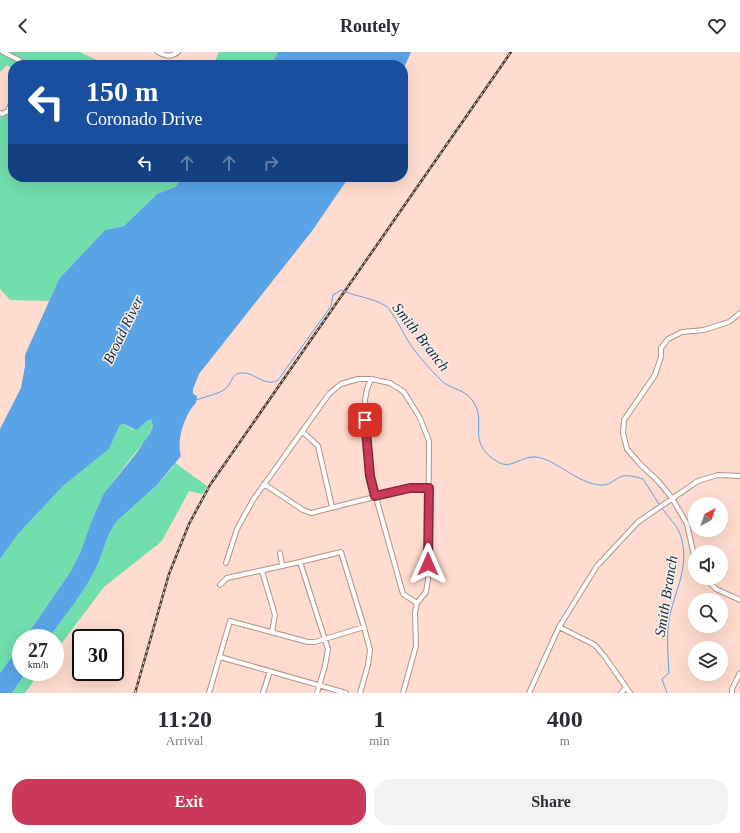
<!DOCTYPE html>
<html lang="en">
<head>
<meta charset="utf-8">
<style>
	body { margin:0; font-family:"Times New Roman",serif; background:#f2f2f3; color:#2b2b33; height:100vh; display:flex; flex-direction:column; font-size:15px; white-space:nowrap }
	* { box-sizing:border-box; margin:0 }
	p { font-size:13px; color:#7c7c81 }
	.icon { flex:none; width:22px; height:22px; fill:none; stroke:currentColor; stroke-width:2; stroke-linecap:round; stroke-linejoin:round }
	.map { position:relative; height:641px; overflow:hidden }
	.side { display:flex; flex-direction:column; background:#fff; flex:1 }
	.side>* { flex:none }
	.hud { position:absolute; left:8px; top:8px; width:400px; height:122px; border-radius:16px; box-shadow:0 4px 16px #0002; background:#1a4fa0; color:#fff; overflow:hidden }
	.needle { width:26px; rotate:40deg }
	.tools { position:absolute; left:688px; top:445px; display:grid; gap:8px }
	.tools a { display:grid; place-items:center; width:40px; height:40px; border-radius:50%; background:#fff; box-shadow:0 4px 16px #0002; font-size:20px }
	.speed { position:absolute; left:12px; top:577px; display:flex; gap:8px; font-size:20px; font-weight:700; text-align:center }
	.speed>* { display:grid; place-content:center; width:52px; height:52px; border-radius:50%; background:#fff; box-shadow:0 4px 16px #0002; line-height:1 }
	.speed small { font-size:10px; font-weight:400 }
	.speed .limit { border:2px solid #111; border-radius:6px; background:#fff; color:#111 }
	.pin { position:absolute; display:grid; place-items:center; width:34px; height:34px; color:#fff; margin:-17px; border-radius:8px; box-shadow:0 2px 6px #0006 }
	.me { position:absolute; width:44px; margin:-22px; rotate:0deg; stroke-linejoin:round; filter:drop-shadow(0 0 3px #0008) }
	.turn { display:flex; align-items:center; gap:14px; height:84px; padding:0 12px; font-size:18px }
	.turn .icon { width:52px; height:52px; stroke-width:2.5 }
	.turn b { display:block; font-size:28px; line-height:34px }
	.lanes { display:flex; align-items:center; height:38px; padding:0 12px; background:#0003; justify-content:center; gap:20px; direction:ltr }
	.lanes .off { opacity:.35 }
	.eta { display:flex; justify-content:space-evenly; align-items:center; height:68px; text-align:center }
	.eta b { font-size:24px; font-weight:700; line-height:28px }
	.cta { display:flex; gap:8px; margin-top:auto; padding:8px 12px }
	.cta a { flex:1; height:46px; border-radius:16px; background:#ca3a58; color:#fff; font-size:16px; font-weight:700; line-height:46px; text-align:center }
	.cta a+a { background:#f2f2f3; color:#2b2b33 }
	header { display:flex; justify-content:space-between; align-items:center; height:52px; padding:0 12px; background:#fff; font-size:18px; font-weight:700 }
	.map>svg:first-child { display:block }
</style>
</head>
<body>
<header><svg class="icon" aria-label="back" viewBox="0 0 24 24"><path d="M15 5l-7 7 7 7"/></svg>Routely<svg class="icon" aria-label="heart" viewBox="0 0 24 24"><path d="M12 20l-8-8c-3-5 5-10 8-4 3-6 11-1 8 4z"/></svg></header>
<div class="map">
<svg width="740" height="641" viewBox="0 0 740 641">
	<rect width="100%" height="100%" fill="#ffdccf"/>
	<path fill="#71dead" d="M0,0H80L107,13H13V18L7,13L0,20Z
		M219,0H278L271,13H210L214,11Z
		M9,56L13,58V125H184L175,135L157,142L124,174L105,178L59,227L49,249L10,248L0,237V66L2,62Z
		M151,367L153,374L145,389L207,434L203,442L189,439L162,489L104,535L55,600V586H49C65,563 84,541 96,516C104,500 106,483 118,468L157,433L174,414L142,392L104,441L91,470L81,499L71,519L25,586H21V592L0,621V507L19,481L63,434L109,397L120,373L124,372L133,378C141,375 144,370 151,367Z
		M26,620H40L25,641H12Z"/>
	<path fill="#59a4e7" d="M278,0H411L403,18V13H271Z
		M184,125H349L312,179L199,322L193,337V342L197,344L196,351C185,361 176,389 181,404L157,433L118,468C106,482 104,500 96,516C84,541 65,563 49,586H25L71,519L81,499L91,470L104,441L135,403L150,381L153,374L151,367C145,369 142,375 136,378L124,372L120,373L109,397L63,434L19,481L0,507V377L21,336L25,314V303L59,227L105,178L124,174L157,142L175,135Z
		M21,592V620H26L12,641H0V621Z"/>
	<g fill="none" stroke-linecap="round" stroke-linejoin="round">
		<path stroke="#59a4e7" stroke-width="1" d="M196,348C204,345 219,342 225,337C233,332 230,321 242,321C255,320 265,336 278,328L331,254L333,243L341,238C356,245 371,245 386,254C393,260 404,283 410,292C416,301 424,310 431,318C435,322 440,327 444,331C453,337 465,338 472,348C489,370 464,390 498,410C511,418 521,404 535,405C555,406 577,432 601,433C610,434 615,426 623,424C630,423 636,425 643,427L659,452
			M661,455C668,465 678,474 681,485C691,518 671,544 668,575C667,590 668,606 669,621L662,627L667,641"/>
		<g stroke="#b39387" stroke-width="6">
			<path id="minor" d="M3,0L19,8L24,13
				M158,0C166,4 170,6 178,0
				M0,61L2,62L8,59L13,47
				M371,327L367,337L365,348V368L370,424L403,542L417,551
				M302,379L318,394L332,455
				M264,432L303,458L311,461L410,436H429
				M280,501L282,513
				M695,508L687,472L672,446L658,429L640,412L627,397L623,381L624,368L655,323L661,305V296L668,287L682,280L704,278L729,270L740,261
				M300,510L328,597L325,614L317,641
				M226,511L237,477L253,448L329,342L341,332L358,327H371L390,331L404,340L420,366L429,389L428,528L426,540L417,551L415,560L416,594L403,641
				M262,519L275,563L272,580
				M705,526L716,537L740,548
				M220,533L227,526L300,510L341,500L364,575L370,598L368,613L360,641
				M559,575L595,593L605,605L630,641
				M220,605L346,641
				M209,641L230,569L308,590H315L364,575
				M263,641L270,619
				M529,641L559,575L597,514L638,470L698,429L718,423L740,424
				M621,641L626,636
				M732,641V637L740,621"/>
		</g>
		<use href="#minor" stroke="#fff" stroke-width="4"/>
		<g stroke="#4a3a35" stroke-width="2.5">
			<path id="rail" d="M135,641L169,522L189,472L210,433L511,0"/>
		</g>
		<use href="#rail" stroke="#fceee9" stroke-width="1" stroke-dasharray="3" stroke-linecap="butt"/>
	</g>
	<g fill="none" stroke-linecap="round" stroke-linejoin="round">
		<g stroke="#832639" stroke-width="10">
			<path id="route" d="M365,368L370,424L375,444L410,436H429L428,512"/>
		</g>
		<use href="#route" stroke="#ca3a58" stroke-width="7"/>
	</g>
	<g text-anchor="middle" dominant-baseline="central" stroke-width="3" stroke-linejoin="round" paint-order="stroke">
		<g font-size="15" font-style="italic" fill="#0c2c47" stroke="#fceee9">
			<text transform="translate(123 278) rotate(-64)">Broad River</text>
			<text transform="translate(421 285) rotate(52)">Smith Branch</text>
			<text transform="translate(666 544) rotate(-81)">Smith Branch</text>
		</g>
	</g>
</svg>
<div class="tools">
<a><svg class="needle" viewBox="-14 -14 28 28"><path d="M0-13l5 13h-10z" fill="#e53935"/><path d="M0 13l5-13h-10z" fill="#7c7c81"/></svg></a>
<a><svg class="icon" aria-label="sound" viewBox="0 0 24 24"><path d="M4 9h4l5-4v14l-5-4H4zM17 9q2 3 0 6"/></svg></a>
<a><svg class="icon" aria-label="search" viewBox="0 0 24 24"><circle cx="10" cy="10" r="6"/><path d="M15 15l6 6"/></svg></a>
<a><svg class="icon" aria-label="layers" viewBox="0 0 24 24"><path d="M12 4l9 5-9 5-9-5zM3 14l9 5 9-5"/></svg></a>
</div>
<div class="speed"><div>27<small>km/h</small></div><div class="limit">30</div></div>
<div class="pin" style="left:365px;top:368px;background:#d93025"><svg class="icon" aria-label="arrive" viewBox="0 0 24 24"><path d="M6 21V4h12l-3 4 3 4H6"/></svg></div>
<svg class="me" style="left:428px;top:512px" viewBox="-20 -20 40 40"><path d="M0-17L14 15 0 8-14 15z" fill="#ca3a58" stroke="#fff" stroke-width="4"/></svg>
<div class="hud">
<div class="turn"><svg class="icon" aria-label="left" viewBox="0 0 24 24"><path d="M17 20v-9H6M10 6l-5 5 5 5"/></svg><div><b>150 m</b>Coronado Drive</div></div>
<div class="lanes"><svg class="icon" aria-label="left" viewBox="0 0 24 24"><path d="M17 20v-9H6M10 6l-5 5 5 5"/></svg><svg class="icon off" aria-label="ahead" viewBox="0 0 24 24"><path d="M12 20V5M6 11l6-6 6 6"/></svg><svg class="icon off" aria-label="ahead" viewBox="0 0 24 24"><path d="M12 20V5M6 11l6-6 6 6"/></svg><svg class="icon off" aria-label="right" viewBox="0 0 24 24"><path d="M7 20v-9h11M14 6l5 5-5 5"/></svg></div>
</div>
</div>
<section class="side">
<div class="eta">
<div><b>11:20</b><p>Arrival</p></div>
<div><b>1</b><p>min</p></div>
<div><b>400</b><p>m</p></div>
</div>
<div class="cta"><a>Exit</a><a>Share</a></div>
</section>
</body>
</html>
